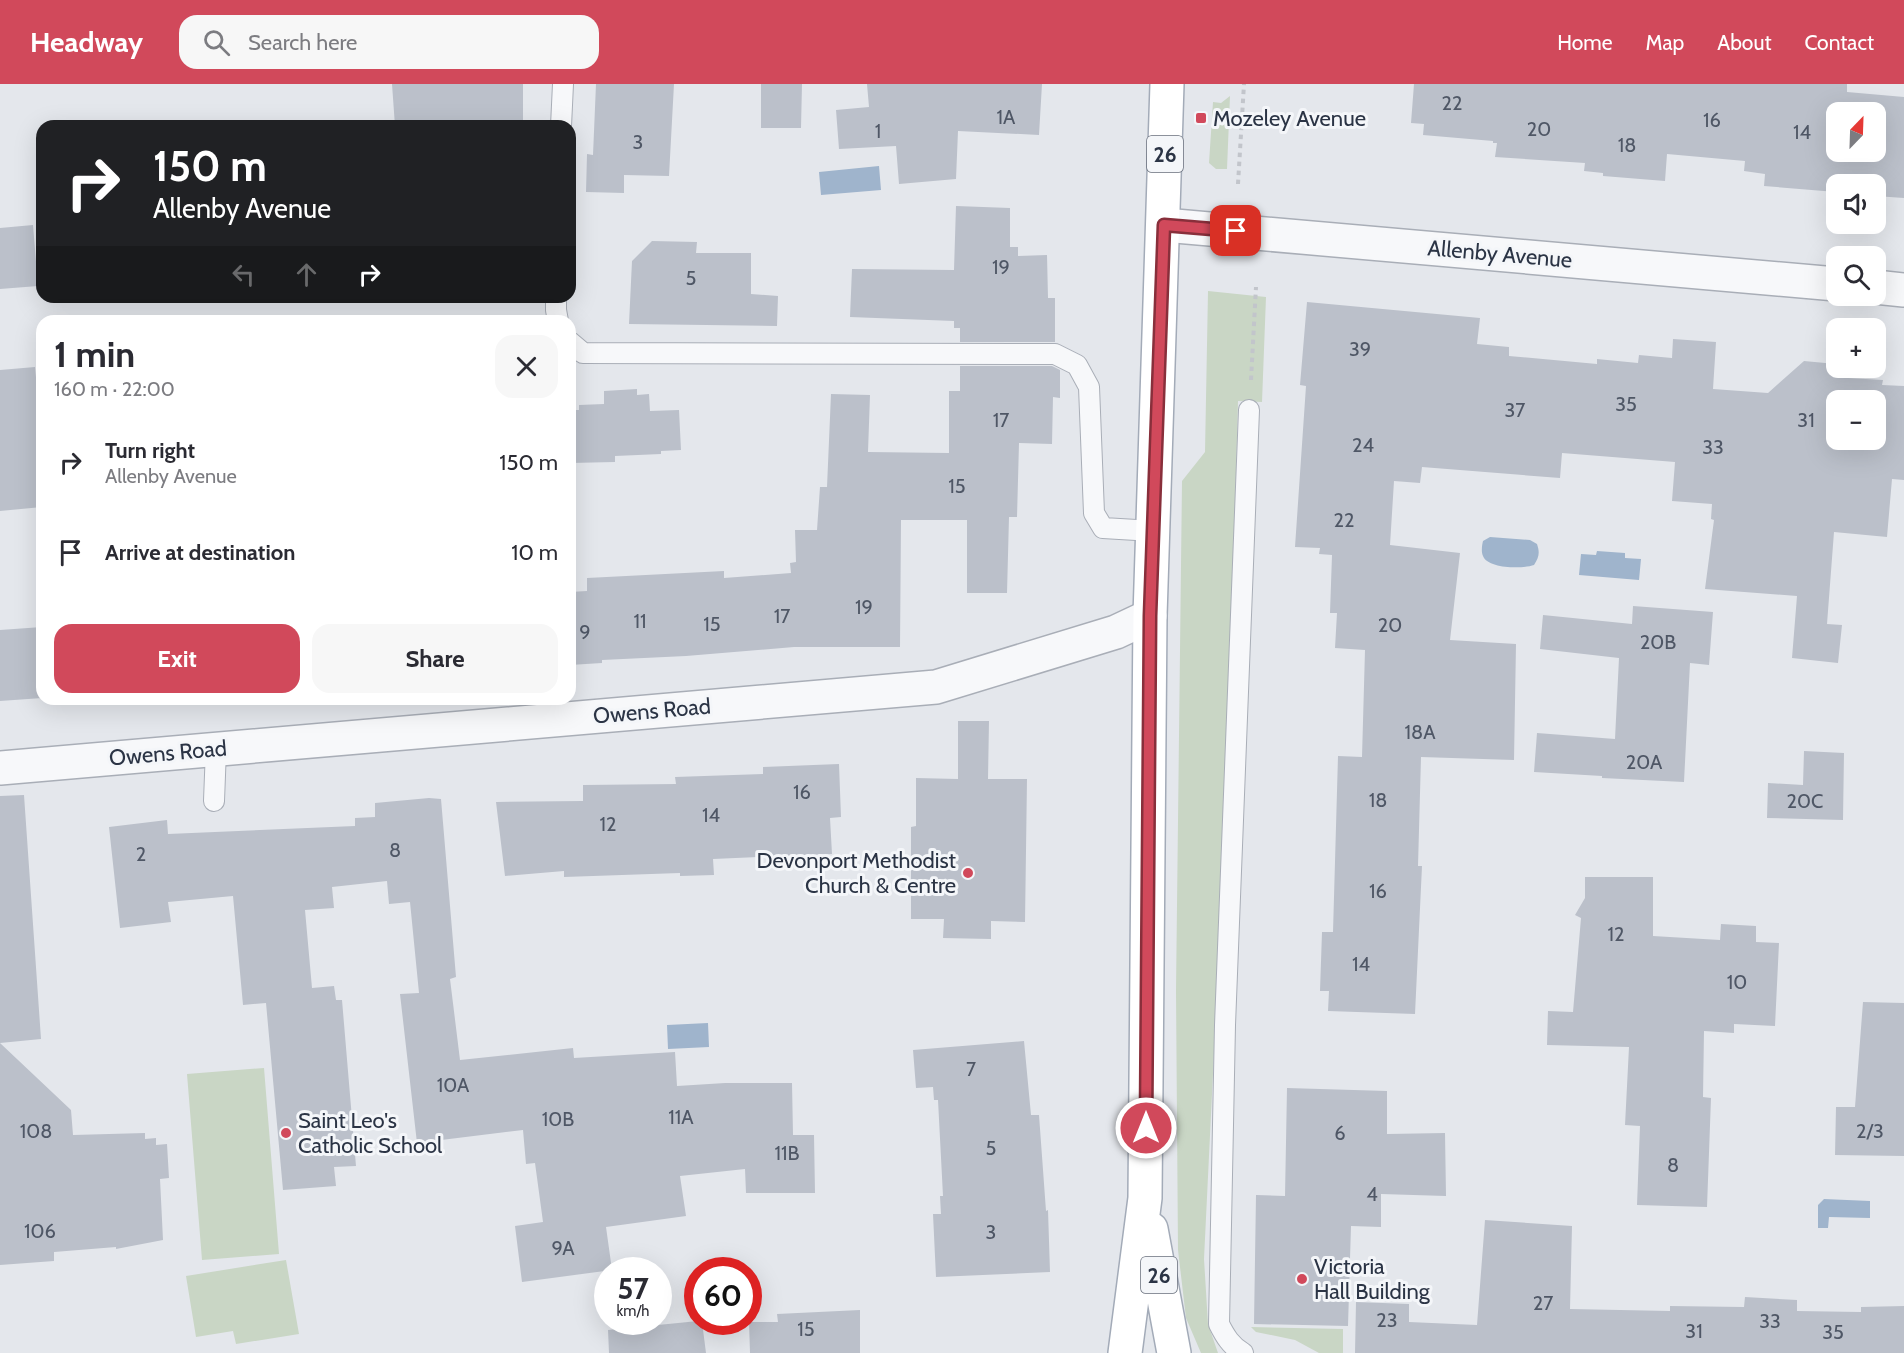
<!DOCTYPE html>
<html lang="en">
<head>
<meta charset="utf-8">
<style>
	body { margin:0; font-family:Cabin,sans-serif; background:#f7f7f7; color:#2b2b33; height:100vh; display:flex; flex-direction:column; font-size:22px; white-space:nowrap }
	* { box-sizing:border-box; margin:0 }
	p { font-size:20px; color:#7c7c81 }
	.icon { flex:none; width:33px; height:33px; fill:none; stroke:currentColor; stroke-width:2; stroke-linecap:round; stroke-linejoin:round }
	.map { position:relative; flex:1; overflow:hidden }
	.drawer { position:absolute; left:36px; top:231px; width:540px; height:390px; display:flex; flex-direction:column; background:#fff; border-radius:18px; box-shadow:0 6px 24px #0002 }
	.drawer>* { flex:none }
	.guide { position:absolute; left:36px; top:36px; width:540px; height:183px; border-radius:18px; box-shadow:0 6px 24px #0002; background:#202124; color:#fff; overflow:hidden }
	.needle { width:39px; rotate:23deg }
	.buttons { position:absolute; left:1826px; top:18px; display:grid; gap:12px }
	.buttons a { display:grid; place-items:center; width:60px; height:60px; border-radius:12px; background:#fff; box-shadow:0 6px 24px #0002; font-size:30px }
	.speed { position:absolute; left:594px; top:1173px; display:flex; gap:12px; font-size:30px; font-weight:700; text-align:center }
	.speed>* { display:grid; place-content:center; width:78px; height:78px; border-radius:50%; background:#fff; box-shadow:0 6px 24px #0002; line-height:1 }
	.speed small { font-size:15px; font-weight:400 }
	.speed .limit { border:9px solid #d22; background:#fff; color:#111 }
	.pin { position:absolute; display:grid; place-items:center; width:51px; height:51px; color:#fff; margin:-26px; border-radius:12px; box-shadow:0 3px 9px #0006 }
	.me { position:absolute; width:66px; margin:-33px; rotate:0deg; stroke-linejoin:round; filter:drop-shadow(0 0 4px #0008) }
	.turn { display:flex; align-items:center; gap:21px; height:126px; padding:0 18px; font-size:27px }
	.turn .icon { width:78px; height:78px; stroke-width:2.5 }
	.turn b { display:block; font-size:42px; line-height:51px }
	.lanes { display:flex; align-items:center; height:57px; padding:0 18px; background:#0003; justify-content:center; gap:30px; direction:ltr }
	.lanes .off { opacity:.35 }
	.round { display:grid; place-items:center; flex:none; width:63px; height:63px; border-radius:18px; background:#f7f7f7 }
	.head { display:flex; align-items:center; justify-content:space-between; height:102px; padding:0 18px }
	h1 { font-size:36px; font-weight:700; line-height:45px }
	.primary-button { display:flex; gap:12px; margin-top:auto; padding:12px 18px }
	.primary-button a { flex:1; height:69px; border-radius:18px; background:#d1495b; color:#fff; font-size:24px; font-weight:700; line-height:69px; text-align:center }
	.primary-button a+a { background:#f7f7f7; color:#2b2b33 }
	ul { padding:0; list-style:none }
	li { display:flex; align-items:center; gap:18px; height:90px; padding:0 18px }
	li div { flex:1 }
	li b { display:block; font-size:22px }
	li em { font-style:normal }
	header { display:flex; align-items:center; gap:36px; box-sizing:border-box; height:84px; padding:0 30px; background:#d1495b; color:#fff }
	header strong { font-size:28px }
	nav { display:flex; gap:33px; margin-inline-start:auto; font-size:21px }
	.search { width:420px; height:54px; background:#f7f7f7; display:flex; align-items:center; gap:15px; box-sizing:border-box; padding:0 21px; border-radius:18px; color:#7c7c81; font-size:22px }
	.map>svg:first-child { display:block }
</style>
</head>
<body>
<header>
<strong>Headway</strong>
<div class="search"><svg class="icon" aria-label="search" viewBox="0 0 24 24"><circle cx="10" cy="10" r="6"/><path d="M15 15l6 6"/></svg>Search here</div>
<nav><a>Home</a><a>Map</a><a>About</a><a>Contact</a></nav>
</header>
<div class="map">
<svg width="1904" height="1269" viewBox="0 0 1904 1269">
	<rect width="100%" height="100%" fill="#e4e7ec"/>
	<path fill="#c9d6c5" d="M1230,12L1227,85H1216L1209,79L1213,18L1221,19Z
		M1208,207L1266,213L1262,318L1238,317L1228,680L1204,1175L1208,1240L1218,1269H1201L1186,1234L1178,1166L1176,907L1182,397L1205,368Z
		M264,984L279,1170L202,1176L187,990Z
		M286,1176L299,1250L236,1260L233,1247L196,1253L186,1192Z
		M1251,1243L1343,1245V1269H1319L1295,1256L1256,1248Z"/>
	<path fill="#9fb4cc" d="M879,82L881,106L821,111L819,88Z
		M1490,453L1530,456L1537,460C1540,469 1539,473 1534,481C1523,485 1488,485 1483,472C1481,468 1482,461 1483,457Z
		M1597,467L1625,469V474L1641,475L1639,496L1579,491L1581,470L1596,471Z
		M708,939L709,963L668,965L667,941Z
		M1824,1115L1870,1117V1134L1829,1133L1828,1144H1818V1121Z"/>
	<path fill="#bbc0ca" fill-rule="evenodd" d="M392,0H523V42H395Z
		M596,0H674L669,92L624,91V109L586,108L587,70L593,71Z
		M761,0H802L801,44H761Z
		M867,0H1042L1039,51L958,47L956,95L899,100L896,62L839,65L836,26L869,23Z
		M1414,0H1847V8L1904,13V114L1875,112V100H1836V108L1764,102L1765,90L1744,87L1745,77L1667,70L1665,97L1603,92V89L1584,87L1585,79L1495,73L1497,59H1493V57L1423,51L1424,40L1411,39ZM1836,28H1875V68H1836Z
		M956,122L1010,124V163H1018V172L1047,171L1048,214H1055V258H960V244H954V237L850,233L852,185L954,186Z
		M33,141L38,202L0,205V144Z
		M652,157L697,158L696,169H751V210L778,212L777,242L629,240L632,177Z
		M1307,218L1480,234L1477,260L1509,263V272L1597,280V275L1638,279L1639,271L1672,274L1673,255L1716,258L1713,305L1768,309L1804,277L1836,280V284H1849L1848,294L1883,296L1882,301L1904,302V396L1892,395L1887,453L1834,448L1827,540L1842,541L1838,579L1792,574L1797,512L1705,505L1714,436L1711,435L1712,420L1672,417L1675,378L1562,369L1560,394L1422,383L1420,399L1394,397L1390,461L1460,469L1450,556L1516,560L1514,676L1421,673L1418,782H1422L1415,930L1328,927L1329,907H1320L1322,848H1333L1338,672L1362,673L1365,566L1335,564L1337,529H1330L1332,471L1319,470L1320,464L1295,463L1306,302L1300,301ZM1836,316H1875V356H1836Z
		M960,282H1052L1060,286V314L1053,313L1052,360L1019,359L1017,433H1009L1007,509H967V436H901L900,563H794L686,572L602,576V579L570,581V508L587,507V494L724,487V494L791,489L790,479L796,478L795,446H817L820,403H827L831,310L870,311L868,368L949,369V307H960Z
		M35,283L40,335L36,336L42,423L0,427V286Z
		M637,305V311L649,310L650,327L679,326L681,366L661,367V370L615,372V378L570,379V326H579V321L604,320V307Z
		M1633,522L1713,528L1709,581L1690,579L1684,698L1602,694V692L1534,688L1537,649L1615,655L1619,574L1540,565L1543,531L1632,540Z
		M42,543V614L0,617V546Z
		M958,637H989L988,695H1027L1025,838L991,837V855L943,854L944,835H911V743L916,742V694L958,695Z
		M1804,667L1844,669L1843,736L1767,734L1768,699L1803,701Z
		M839,680L841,733L830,734L832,770L713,775L714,791L680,792V789L564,793V787L505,792L496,718L583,717V701L676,700L675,693L763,690V683Z
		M24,711L41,955L0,959V712Z
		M429,714L441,715L456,893L450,895L460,976L573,964L574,974L675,968L677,1002L725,999H792L793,1051H814L815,1109H746L745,1085L680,1092L686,1132L606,1143L612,1186L522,1198L515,1142L543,1138L535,1079L526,1080L523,1046L417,1059L400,910L419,909L410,818L389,820L387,797L332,803L334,824L305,826L312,904L334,902L336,916H342L356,1082L334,1083L336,1102L283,1106L266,919L243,921L233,812L168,818L171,838L120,844L109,743L167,736L168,750L355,742V734L375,733V719Z
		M1585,793H1653V852L1720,856L1721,840L1756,842V858L1779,859L1775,942L1734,940V949L1704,947L1703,1013L1711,1014L1707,1123L1637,1121L1640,1042L1625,1041L1629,963L1547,961L1548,927L1573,928L1581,834L1575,831L1585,814Z
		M1863,918L1904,919V1072L1835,1071L1836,1023H1855Z
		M1024,957L1031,1031H1039L1046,1127L1048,1126L1050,1188L936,1193L933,1130H941L940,1112H943L938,1016H934L933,1003L916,1004L913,966Z
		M0,959L71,1026L73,1051L145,1049V1055L156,1054V1061L167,1060L169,1094L160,1095L163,1156L116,1165V1163L54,1168V1177L0,1181Z
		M1287,1004L1387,1007V1050L1445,1049L1446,1112L1381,1110V1143L1351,1142L1348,1242L1254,1240L1256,1111L1285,1112Z
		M1485,1136L1572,1142L1570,1225L1670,1227V1222L1744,1223L1745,1213L1797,1216V1227L1861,1228V1223L1904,1222V1269H1355L1356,1218L1409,1220V1238L1477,1241Z
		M860,1226V1269H750L749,1238H778L777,1230Z
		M698,1237L702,1238L706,1269H609L608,1246Z"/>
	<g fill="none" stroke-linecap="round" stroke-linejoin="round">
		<g stroke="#a9aeb7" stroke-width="22">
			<path id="lane" d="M561,42L563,0
				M556,213V226L558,237
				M570,258L583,269L1055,270L1077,281L1089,303L1094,429L1103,444L1153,447
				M214,717L216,665
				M1243,1269C1231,1262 1225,1252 1219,1240L1225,941L1249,326"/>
		</g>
		<g stroke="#a9aeb7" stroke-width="36">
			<path id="street" d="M1164,141L1836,200
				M1875,203L1904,206
				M0,684L936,603L1116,548L1150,532"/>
		</g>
		<g stroke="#a3abb8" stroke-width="36">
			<path id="primary" d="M1151,1145L1174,1269
				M1125,1269L1145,1114L1150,532L1167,0"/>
		</g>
		<path stroke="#c2c5cb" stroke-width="4" stroke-dasharray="4.5 4.5" stroke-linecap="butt" d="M1238,100L1244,0
			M1251,296L1256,203"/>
		<use href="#lane" stroke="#f7f8fa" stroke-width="20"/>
		<use href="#street" stroke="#f7f8fa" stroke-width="33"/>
		<use href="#primary" stroke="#fff" stroke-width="33"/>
	</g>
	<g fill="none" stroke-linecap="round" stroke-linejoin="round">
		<g stroke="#882f3b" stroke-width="15">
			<path id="route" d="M1146,1044L1150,532L1164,141L1236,147"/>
		</g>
		<use href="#route" stroke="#d1495b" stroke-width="10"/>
	</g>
	<g fill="#d1495b" stroke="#f4f6f9" stroke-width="2">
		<rect x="1195" y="28" width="12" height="12" rx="3"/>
		<circle cx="968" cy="789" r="6"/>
		<circle cx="286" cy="1049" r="6"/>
		<circle cx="1302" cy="1195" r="6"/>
	</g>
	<g text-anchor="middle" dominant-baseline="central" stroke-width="6" stroke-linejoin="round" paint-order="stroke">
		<g font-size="20" fill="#4f5766">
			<text x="1452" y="19">22</text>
			<text x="1006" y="33">1A</text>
			<text x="1712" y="36">16</text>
			<text x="1539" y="45">20</text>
			<text x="878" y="47">1</text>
			<text x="1802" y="48">14</text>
			<text x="638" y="58">3</text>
			<text x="1627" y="61">18</text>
			<text x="1001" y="183">19</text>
			<text x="691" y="194">5</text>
			<text x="1360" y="265">39</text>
			<text x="1626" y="320">35</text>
			<text x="1515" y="326">37</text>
			<text x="1001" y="336">17</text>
			<text x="1806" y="336">31</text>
			<text x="1363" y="361">24</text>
			<text x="1713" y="363">33</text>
			<text x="957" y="402">15</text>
			<text x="1344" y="436">22</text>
			<text x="864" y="523">19</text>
			<text x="782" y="532">17</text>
			<text x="640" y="537">11</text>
			<text x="712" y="540">15</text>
			<text x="1390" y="541">20</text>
			<text x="585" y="548">9</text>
			<text x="1658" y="558">20B</text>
			<text x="1420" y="648">18A</text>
			<text x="1644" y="678">20A</text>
			<text x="802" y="708">16</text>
			<text x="1378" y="716">18</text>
			<text x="1805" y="717">20C</text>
			<text x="711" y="731">14</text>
			<text x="608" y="740">12</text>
			<text x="395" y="766">8</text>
			<text x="141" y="770">2</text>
			<text x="1378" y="807">16</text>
			<text x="1616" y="850">12</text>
			<text x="1361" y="880">14</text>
			<text x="1737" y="898">10</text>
			<text x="971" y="985">7</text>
			<text x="453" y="1001">10A</text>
			<text x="681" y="1033">11A</text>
			<text x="558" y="1035">10B</text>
			<text x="36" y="1047">108</text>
			<text x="1870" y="1047">2/3</text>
			<text x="1340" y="1049">6</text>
			<text x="991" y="1064">5</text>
			<text x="787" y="1069">11B</text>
			<text x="1673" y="1081">8</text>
			<text x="1372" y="1110">4</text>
			<text x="40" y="1147">106</text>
			<text x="991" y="1148">3</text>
			<text x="563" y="1164">9A</text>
			<text x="1543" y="1219">27</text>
			<text x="1387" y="1236">23</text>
			<text x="1770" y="1237">33</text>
			<text x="806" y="1245">15</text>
			<text x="1694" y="1247">31</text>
			<text x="1833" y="1248">35</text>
		</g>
		<g fill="#f4f6f9" stroke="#676e7b" stroke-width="1.5">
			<rect x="1147" y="52" width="36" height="36" rx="4.5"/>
			<rect x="1141" y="1173" width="36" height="36" rx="4.5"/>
		</g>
		<g font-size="21" font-weight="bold" fill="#2b3445">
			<text x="1165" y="70">26</text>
			<text x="1159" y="1191">26</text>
		</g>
		<g font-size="22" fill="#2b3445" stroke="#f4f6f9" text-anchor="start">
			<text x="1213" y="34">Mozeley Avenue</text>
			<text x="956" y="776" text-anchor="end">Devonport Methodist<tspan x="956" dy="25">Church &amp; Centre</tspan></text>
			<text x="298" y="1036">Saint Leo's<tspan x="298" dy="25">Catholic School</tspan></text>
			<text x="1314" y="1182">Victoria<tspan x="1314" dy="25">Hall Building</tspan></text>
		</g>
		<g font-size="22" fill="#2b3445" stroke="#f4f6f9">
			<text transform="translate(1500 170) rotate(5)">Allenby Avenue</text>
			<text transform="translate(652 627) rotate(-5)">Owens Road</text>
			<text transform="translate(168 669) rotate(-5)">Owens Road</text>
		</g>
	</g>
</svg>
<div class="buttons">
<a><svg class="needle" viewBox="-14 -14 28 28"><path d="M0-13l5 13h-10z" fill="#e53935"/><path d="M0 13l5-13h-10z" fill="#7c7c81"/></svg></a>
<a><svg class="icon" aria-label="sound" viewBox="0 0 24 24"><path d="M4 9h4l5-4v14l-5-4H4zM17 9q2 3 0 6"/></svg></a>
<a><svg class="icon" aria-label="search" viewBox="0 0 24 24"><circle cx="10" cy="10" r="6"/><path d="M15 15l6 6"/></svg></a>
<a>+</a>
<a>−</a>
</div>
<div class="speed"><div>57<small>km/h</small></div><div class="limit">60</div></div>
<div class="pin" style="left:1236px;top:147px;background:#d93025"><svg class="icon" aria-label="arrive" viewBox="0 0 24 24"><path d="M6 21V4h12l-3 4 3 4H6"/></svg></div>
<svg class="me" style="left:1146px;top:1044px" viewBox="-20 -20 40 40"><circle r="17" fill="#d1495b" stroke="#fff" stroke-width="3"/><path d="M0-11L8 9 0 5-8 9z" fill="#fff"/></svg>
<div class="guide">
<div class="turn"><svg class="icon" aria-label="right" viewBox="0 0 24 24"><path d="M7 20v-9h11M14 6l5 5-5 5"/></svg><div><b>150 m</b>Allenby Avenue</div></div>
<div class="lanes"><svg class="icon off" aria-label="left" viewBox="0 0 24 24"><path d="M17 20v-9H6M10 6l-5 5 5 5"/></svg><svg class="icon off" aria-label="ahead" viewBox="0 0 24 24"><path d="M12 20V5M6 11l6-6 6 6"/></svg><svg class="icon" aria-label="right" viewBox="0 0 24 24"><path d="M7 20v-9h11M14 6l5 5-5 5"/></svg></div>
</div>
<section class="drawer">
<div class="head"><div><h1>1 min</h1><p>160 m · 22:00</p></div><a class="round"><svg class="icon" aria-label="close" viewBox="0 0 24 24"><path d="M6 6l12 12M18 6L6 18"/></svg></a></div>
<ul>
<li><svg class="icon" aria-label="right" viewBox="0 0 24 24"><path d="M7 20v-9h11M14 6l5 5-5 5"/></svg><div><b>Turn right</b><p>Allenby Avenue</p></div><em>150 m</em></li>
<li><svg class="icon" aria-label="arrive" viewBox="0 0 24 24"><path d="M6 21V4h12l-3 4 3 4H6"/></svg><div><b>Arrive at destination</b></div><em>10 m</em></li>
</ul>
<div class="primary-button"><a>Exit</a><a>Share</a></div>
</section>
</div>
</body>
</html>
